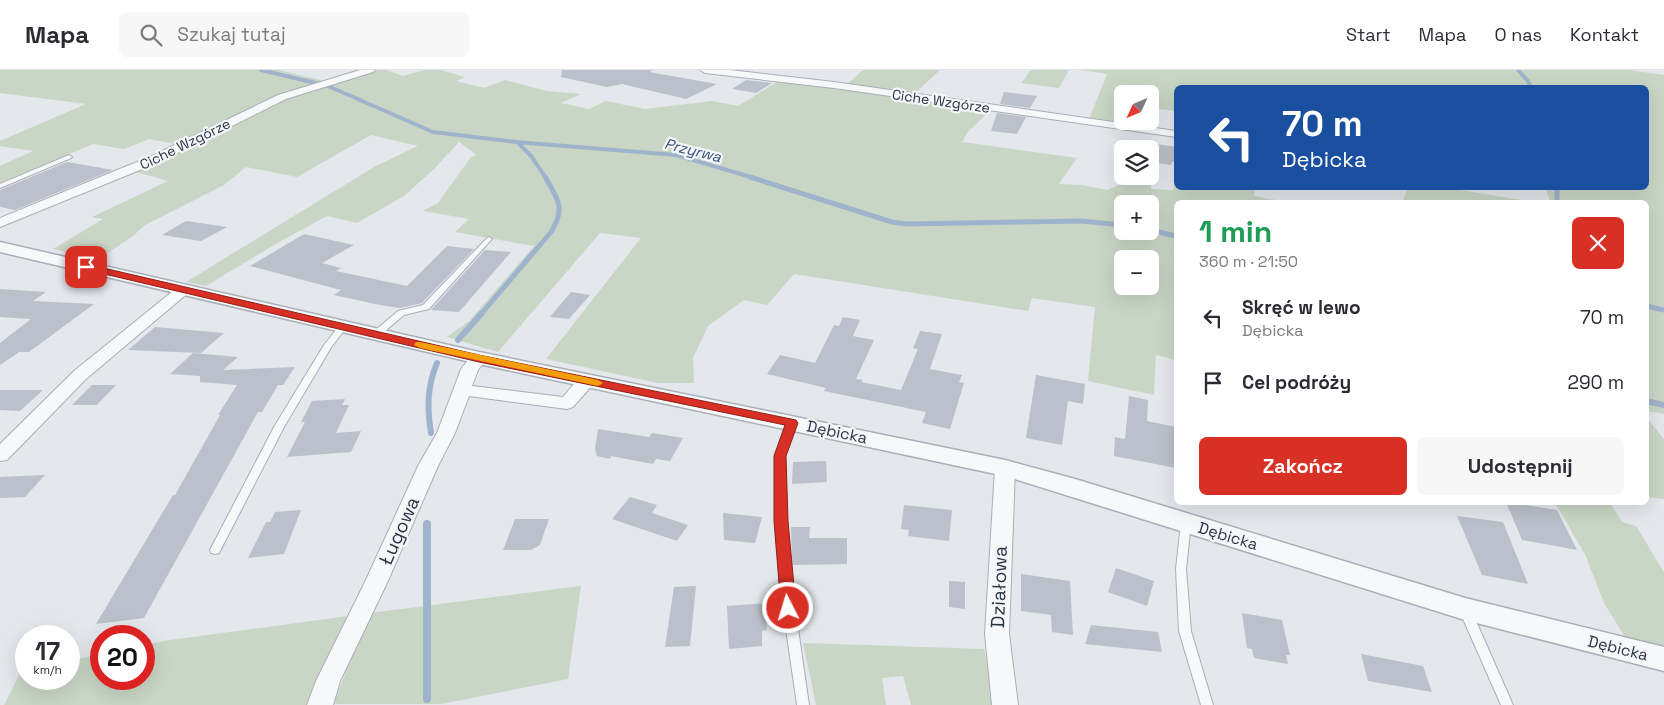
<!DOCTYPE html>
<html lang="pl">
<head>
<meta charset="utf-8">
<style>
	body { margin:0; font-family:"Space Grotesk",sans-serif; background:#f7f7f7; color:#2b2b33; height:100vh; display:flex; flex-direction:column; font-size:19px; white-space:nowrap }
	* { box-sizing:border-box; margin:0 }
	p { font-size:16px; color:#7c7c81 }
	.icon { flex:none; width:28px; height:28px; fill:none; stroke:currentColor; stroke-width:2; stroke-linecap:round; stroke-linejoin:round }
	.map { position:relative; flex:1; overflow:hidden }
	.details { position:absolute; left:1174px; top:130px; width:475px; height:305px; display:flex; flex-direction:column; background:#fff; border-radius:8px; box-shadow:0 5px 20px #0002 }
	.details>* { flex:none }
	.top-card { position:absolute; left:1174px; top:15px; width:475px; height:105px; border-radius:8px; box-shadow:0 5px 20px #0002; background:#1a4fa0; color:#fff; overflow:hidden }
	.needle { width:32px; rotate:226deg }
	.buttons { position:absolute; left:1114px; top:15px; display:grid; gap:10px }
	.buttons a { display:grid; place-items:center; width:45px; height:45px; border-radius:8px; background:#fff; box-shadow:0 5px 20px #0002; font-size:25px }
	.speed { position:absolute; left:15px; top:555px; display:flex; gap:10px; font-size:25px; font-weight:700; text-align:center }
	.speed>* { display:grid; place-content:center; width:65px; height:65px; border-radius:50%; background:#fff; box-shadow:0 5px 20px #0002; line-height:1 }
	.speed small { font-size:12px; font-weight:400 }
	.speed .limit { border:8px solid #d22; background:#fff; color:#111 }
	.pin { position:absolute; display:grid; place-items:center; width:42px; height:42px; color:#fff; margin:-21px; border-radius:10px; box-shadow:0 2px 8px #0006 }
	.me { position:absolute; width:55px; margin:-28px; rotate:355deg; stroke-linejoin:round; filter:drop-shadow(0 0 4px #0008) }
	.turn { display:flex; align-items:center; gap:18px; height:105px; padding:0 25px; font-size:22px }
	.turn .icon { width:65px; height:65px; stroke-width:2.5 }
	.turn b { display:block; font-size:35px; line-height:42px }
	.round { display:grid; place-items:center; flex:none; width:52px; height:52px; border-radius:8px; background:#f7f7f7 }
	.head { display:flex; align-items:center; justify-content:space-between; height:85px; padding:0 25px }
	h1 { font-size:30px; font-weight:700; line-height:38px; color:#1e9e55 }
	.action { display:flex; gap:10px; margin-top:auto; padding:10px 25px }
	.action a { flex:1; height:58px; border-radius:8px; background:#d93025; color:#fff; font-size:20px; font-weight:700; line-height:58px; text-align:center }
	.action a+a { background:#f7f7f7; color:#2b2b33 }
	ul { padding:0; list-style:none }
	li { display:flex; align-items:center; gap:15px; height:65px; padding:0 25px }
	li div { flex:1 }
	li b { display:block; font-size:19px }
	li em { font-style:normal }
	header { display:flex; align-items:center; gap:30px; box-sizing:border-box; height:70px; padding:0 25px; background:#fff; border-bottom:1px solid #e1e1e2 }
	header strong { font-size:24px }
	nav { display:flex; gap:28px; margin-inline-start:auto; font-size:18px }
	.search { width:350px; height:45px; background:#f7f7f7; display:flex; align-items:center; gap:12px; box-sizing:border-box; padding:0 18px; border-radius:8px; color:#7c7c81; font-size:19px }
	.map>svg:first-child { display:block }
</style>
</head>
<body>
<header>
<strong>Mapa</strong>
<div class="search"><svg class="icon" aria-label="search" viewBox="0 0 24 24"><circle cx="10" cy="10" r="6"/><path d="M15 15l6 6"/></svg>Szukaj tutaj</div>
<nav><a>Start</a><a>Mapa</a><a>O nas</a><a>Kontakt</a></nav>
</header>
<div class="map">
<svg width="1664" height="635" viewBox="0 0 1664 635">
	<rect width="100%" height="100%" fill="#e4e7ec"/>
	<path fill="#c9d6c5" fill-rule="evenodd" d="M0,0H279L325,11L295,21L180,75L149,69L124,79L93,74L0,113V96L33,81L0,76V71L86,34L0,23Z
		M378,0H386L403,6L424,0H440L465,7L456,11L484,18L505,10L547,21L581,24L561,33L589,39L606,31L645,39L712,31L738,36L780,10L991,40L968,62L962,72L1077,88L1059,114L1082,115L1108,120L1136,106L1151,108V119L1173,120L1176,112V118H1255L1254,126L1287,132H1176V290L1156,285L1154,325L1088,311L1095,237L1032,228L1028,241L794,204L767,235L744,230L708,256L693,288L694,313H658L546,289L641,168L600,163L498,282L447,267L469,251L534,176L455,162L469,149L423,141L438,133L471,87L477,85L459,72L434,99L404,126L357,153L327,146L279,172L206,216L186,212L374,97L418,76L371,65L297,107L246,97L224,115L145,155L133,166L99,189L53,179L103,149L92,147L168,111L133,101L291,26ZM1122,134H1150V161H1122ZM1122,189H1150V216H1122Z
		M863,0H940L913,25L846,15Z
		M1031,0H1069L1059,18L1021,13Z
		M1082,0H1629L1664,5V344L1646,341V132H1550L1546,118H1646V18H1176V41L1150,38V24H1122V51H1131L1130,55L1089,49L1107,4Z
		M1408,118H1447L1533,132H1402Z
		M1646,347L1664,369V429L1646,427Z
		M1555,433H1610L1622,452L1636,456L1664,502V576L1625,567L1604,533L1585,484Z
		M581,516L568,609L441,634H333L370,543Z
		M348,546L318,608L310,635H4L19,605L26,603V609H69V591L101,584V609H144V575L170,570Z
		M803,573L984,579L997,635H911L903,606L882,608L886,635H816Z"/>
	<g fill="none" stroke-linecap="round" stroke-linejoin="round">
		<path stroke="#9fb4cc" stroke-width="4" d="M261,0L328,16L433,62L516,72L676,85L754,108
			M1518,0L1528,11L1531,18
			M519,74L531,86L546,108"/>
		<path stroke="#9fb4cc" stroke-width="5" d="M750,107L892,152L907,154L1081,151L1122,155
			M1557,118V132
			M1150,160L1176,166
			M1646,236L1664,240
			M481,244L551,162C566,138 558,129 545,107"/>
		<path stroke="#9fb4cc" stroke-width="6" d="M458,270L482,243
			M1646,331L1664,335
			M431,363C427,337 427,317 437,293"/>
		<path stroke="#9fb4cc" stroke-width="8" d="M427,454V629"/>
	</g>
	<path fill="#bbc0ca" d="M562,0H653L649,2L717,14L686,29L622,14L607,17L561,7Z
		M746,10L772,13L756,23L732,19Z
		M1004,22L1037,26L1030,38L1000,34Z
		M997,43L1026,47L1017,64L991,61Z
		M1150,73L1176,77V92H1172L1171,95L1150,92Z
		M67,92L113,100L15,140L0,137V120Z
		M186,151L227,157L201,171L162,165Z
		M304,164L354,175L322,193L341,198L336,201L407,216L447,176L474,179L422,233L400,238L380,235L334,225L341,220L250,196Z
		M485,180L511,182L459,242L431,240Z
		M0,219L46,222L33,231L94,234L29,282H19L0,295V273L31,249L0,247Z
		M571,222L590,225L569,249L550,247Z
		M843,247L860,250L853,266L874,270L856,309L863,310L861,312L901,320L918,279L913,278L920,261L942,264L930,299L962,305L959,312L964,313L950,359L922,353L926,342L824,321L826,318L767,304L780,285L815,293L834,255L839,256Z
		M155,257L224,263L201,283L128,280Z
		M193,283L238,287L223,300L295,297L283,315H278L262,342H258L144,548L96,554L173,425H175L220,345H218L237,315L200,312V306L170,304Z
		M1036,305L1085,314L1083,334L1068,331L1062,375L1026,368Z
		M92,315H116L97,335H72Z
		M0,320H43L20,341L0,340Z
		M1129,326L1148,330L1147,351L1176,357V398L1114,386L1115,367L1125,369Z
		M345,329L342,335H349L336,363L361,361L351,382L287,387L305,352H301L312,331Z
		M598,359L649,367L652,363L683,368L670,391L656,389L653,394L611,386L610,389L597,386L595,379Z
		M826,391L827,412L792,414L793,392Z
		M45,405L25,427L0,428V407Z
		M630,427L657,435L652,443L688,455L677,471L612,449Z
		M1506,432L1557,440L1577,480L1522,470Z
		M904,435L952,440L949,471L908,466L909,460L901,459Z
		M301,440L284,484L248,488L266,452H270L275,442Z
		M723,443L762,447L755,473L724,470Z
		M1457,446L1503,452L1528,514L1482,505Z
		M515,449H549L540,475L531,480H503Z
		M791,457H810L809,468H847V494L792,495Z
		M1116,498L1154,511L1147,536L1108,522Z
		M1021,504L1070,511L1073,565L1052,562L1051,545L1021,541Z
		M949,511L965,512V539L949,537Z
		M696,516L690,576L665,577L674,517Z
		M766,533L767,560L762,561V576L729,579L727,536Z
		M1242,543L1282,550L1290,585H1286L1288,594L1254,588L1252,579L1247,578Z
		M1091,555L1158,562L1162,582L1085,574Z
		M1361,584L1423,596L1432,622L1368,611Z"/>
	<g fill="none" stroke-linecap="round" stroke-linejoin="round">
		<g stroke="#a9aeb7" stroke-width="2">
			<path id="service" d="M69,85L72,87L71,88L0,118V114Z
				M489,167L492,169L491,170L429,239L404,245L378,267H372L371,265L372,263L398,241L423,235L487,168Z
				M340,255H343L347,257L332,276L284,357L219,483L215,484L211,483L210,480L274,357L324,275Z
				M792,350L797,353L785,385L786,451L795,538L809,635H797L783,538L776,451L775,385L787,353Z
				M1186,449L1190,450L1191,453L1186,499L1191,561L1213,635H1201L1179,561L1176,499L1181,453L1182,450Z
				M1466,537L1470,539L1472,542L1513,635H1501L1460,542L1462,539Z"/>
		</g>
		<g stroke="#a9aeb7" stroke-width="2">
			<path id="minor" d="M360,0H375L373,2L286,29L162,91L0,157V148L154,85L278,25Z
				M700,0H730L834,12L1176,61V67L834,18L705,3Z
				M183,215L188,217L191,220L188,223L86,309L7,390L0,391V374L74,301L178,217Z
				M479,283L485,284L487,288L478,300L472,316L563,327C572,317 579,304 593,307L596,311L573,337L567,339L469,326L455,363L438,396L387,513L340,611L333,635H307L316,611L365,512L418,396L437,363L461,299L473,284Z
				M1005,391L1012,393L1015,398L1009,564L1018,635H992L985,564L995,398L998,393Z"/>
		</g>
		<g stroke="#a9aeb7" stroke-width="3">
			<path id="tertiary" d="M0,172L479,282L1005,390L1075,409L1465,528L1664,577V601L1465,550L1005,406L479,294L0,182Z"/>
		</g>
		<use href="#service" fill="#f7f8fa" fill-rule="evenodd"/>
		<use href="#minor" fill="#f7f8fa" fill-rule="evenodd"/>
		<use href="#tertiary" fill="#f7f8fa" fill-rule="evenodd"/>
	</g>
	<path fill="#d93025" stroke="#8d1f18" d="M86,194L479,285L796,350L798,353L786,386L788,451L796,538L794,542L788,544L783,542L781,538L774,451V386L785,355L479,292L83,199V195Z"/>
	<path fill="#f59e0b" d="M416,272H420L598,310L603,313L598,316L420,278L414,275Z"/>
	<g text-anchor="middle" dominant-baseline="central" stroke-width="4.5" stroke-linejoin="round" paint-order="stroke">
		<g font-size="14" fill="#2b3445" stroke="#f4f6f9">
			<text transform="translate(941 31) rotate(8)">Ciche Wzgórze</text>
			<text transform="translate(185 74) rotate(-26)">Ciche Wzgórze</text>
		</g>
		<g font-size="15" font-style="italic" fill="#34527a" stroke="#f4f6f9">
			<text transform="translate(693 80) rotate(14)">Przyrwa</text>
		</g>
		<g font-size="16" fill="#2b3445" stroke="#f4f6f9">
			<text transform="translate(837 362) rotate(12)">Dębicka</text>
			<text transform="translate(1228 466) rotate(17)">Dębicka</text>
			<text transform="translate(1618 578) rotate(14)">Dębicka</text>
		</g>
		<g font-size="19" fill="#2b3445" stroke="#f4f6f9">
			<text transform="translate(399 461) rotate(-66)">Ługowa</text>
			<text transform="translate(999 517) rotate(-88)">Działowa</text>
		</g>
	</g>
</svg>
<div class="buttons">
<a><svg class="needle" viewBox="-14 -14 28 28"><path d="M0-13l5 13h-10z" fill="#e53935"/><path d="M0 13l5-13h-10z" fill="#7c7c81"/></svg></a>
<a><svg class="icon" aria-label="layers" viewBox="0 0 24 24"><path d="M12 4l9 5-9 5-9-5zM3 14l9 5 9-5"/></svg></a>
<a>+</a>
<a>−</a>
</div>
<div class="speed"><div>17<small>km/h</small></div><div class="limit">20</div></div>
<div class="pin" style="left:86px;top:197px;background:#d93025"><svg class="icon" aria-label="arrive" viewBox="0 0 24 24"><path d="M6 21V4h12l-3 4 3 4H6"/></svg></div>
<svg class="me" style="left:788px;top:538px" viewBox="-20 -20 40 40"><circle r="17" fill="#d93025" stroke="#fff" stroke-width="3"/><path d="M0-11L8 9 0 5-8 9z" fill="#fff"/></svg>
<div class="top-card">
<div class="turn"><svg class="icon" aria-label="left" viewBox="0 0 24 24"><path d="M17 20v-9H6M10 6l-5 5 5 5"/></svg><div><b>70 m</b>Dębicka</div></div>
</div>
<section class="details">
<div class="head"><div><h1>1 min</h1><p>360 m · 21:50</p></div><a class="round" style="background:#d93025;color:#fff"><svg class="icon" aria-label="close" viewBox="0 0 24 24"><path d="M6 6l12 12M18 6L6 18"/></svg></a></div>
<ul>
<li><svg class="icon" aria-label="left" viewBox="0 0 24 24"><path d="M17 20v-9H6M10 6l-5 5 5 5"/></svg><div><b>Skręć w lewo</b><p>Dębicka</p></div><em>70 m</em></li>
<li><svg class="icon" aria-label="arrive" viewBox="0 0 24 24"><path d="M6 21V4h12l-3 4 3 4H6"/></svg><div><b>Cel podróży</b></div><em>290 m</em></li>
</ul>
<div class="action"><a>Zakończ</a><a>Udostępnij</a></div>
</section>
</div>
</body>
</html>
